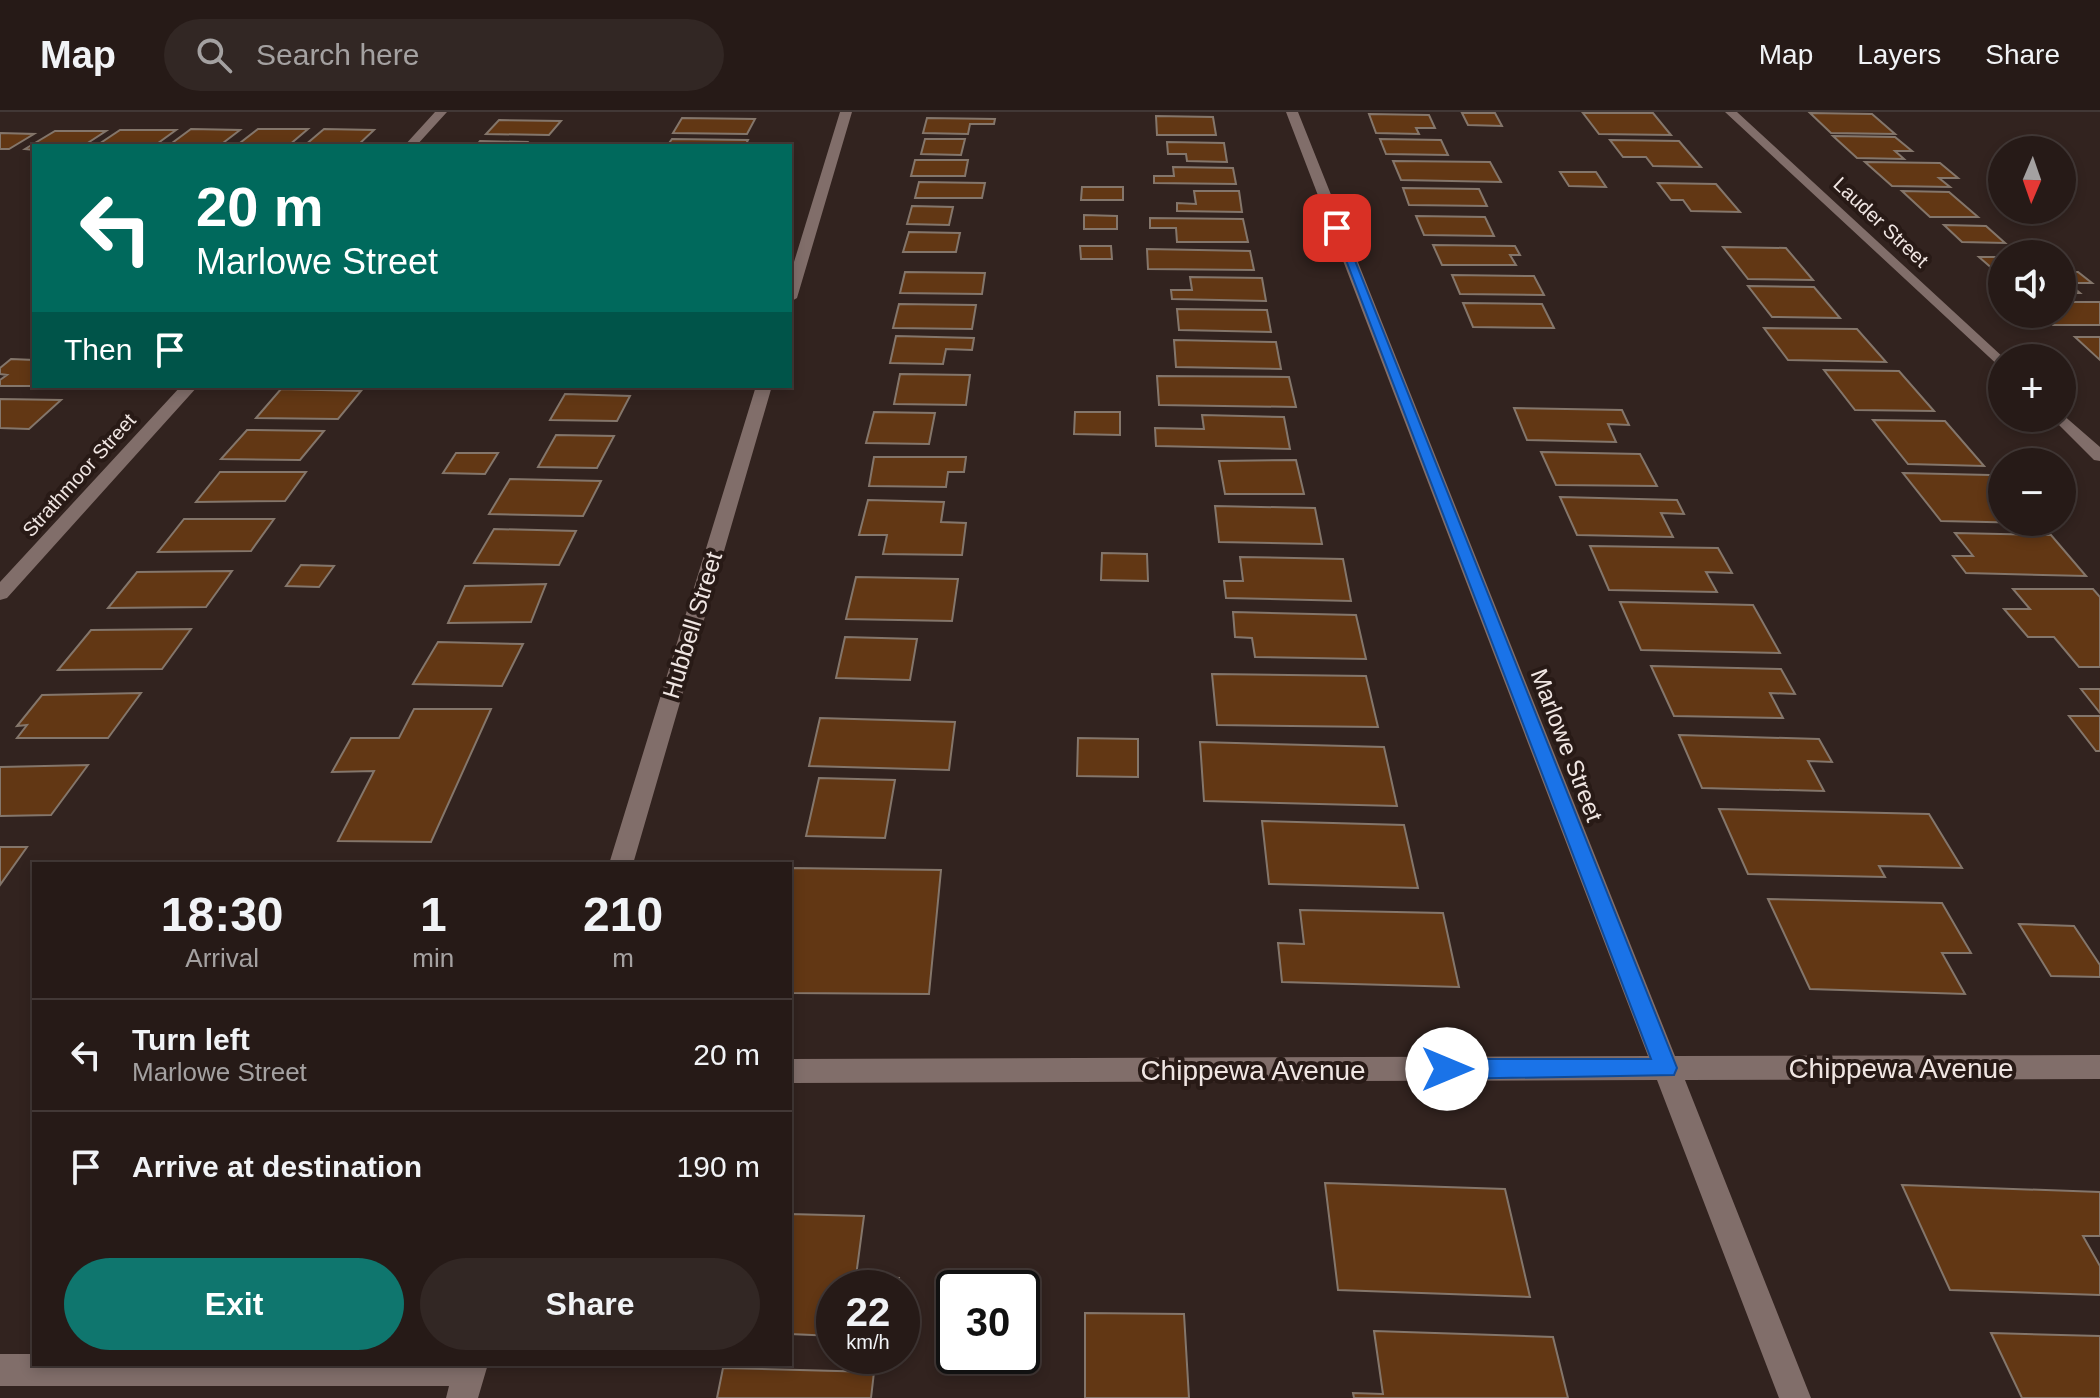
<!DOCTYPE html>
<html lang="en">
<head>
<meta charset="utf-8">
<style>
	body { margin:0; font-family:Arial,sans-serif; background:#322724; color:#f1f3f6; height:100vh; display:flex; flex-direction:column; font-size:30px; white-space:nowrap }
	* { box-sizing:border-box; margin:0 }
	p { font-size:26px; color:#a4a1a1 }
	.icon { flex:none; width:44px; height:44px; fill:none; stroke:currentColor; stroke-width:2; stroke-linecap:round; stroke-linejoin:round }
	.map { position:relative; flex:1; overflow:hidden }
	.sheet { position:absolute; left:32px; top:750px; width:760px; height:504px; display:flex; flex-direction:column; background:#261a17; border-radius:0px; box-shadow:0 4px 12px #0003,0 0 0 2px #423836 }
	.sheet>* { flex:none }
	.guide { position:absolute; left:32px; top:32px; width:760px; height:244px; border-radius:0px; box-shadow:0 4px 12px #0003,0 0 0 2px #423836; background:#00695c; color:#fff; overflow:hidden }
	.needle { width:52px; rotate:182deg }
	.tools { position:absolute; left:1988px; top:24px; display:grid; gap:16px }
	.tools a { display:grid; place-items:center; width:88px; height:88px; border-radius:50%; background:#261a17; box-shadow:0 4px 12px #0003,0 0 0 2px #423836; font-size:40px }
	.speed { position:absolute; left:816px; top:1158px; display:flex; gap:16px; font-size:40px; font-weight:700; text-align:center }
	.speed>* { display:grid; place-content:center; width:104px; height:104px; border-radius:50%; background:#261a17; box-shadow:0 4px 12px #0003,0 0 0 2px #423836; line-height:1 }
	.speed small { font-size:20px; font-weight:400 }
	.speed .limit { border:4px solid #111; border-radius:12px; background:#fff; color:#111 }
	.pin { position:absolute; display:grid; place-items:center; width:68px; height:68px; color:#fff; margin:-34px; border-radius:16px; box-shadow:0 4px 12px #0006 }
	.me { position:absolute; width:88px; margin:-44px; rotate:90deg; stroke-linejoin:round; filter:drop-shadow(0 0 6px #0008) }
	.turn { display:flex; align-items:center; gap:28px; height:168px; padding:0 32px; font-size:36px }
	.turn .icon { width:104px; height:104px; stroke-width:2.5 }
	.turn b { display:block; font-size:56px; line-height:68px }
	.then { display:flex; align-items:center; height:76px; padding:0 32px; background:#0003; gap:16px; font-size:30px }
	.eta { display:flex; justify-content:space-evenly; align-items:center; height:136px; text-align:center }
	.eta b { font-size:48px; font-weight:800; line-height:56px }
	.cta { display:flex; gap:16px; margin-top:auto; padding:16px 32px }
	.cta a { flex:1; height:92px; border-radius:48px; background:#0f766e; color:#fff; font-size:32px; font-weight:800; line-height:92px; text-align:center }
	.cta a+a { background:#322724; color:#f1f3f6 }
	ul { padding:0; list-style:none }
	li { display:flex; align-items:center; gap:24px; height:112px; padding:0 32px; border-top:2px solid #423836 }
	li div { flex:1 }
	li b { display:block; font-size:30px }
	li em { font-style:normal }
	header { display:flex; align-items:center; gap:48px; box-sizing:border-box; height:112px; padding:0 40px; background:#261a17; border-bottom:2px solid #423836 }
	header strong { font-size:38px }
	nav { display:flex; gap:44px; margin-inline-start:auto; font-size:28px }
	.search { width:560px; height:72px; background:#322724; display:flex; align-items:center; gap:20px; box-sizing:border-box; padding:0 28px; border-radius:44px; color:#a4a1a1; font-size:30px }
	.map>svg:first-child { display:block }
</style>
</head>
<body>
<header>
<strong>Map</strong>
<div class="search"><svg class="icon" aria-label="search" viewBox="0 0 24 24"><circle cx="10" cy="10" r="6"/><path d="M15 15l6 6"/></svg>Search here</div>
<nav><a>Map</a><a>Layers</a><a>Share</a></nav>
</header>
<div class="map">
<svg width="2100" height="1286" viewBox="0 0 2100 1286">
	<rect width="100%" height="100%" fill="#32231f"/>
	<path fill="#623714" stroke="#84766b" stroke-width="2" d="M1462,1H1495L1502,14L1468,13Z
		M1583,1H1653L1671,23L1599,22Z
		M1810,1L1872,2L1895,22L1831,21Z
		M1369,2L1429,3L1435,16H1416L1419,22L1376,21Z
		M1156,4L1213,5L1216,23H1157Z
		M682,6L755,7L747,22L673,21Z
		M927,6L995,7L994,12H970L968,22L923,21Z
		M499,8L561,9L549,23L486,22Z
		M191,17L240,18L219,34H168Z
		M258,17H308L288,34H236Z
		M324,17L374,18L357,34H304Z
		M120,18H176L154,34H96Z
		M55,19H106L83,34H34V38L25,37Z
		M0,21L34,22L9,37H0Z
		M1833,24L1895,25L1912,39H1895L1904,47L1857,46Z
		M672,27L748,28L745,34H667Z
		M925,27H965L961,43L921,42Z
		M1380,27L1441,28L1448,43L1386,42Z
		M1610,28L1679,29L1701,55L1653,54L1646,45H1623Z
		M480,29L527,30L523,34H476Z
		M1167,30L1224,31L1227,50L1187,49L1186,42H1168Z
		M915,48H968L965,64H911Z
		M1393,49L1490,50L1501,70L1401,68Z
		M1865,50L1940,51L1958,66H1939L1950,75L1892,74Z
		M1173,55L1233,56L1236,72L1154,71V64H1174Z
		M1560,60H1596L1606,75L1569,74Z
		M919,70L985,71L982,86H915Z
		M1658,71L1716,72L1740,100L1691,99L1683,88H1671Z
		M1082,75H1123V88H1081Z
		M1403,76L1479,77L1487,94L1409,93Z
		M1194,79H1239L1242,100L1177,99V91L1196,92Z
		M1902,79L1949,80L1978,105H1930Z
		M912,94L953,95L949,113L907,112Z
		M1084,103L1117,104V117H1084Z
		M1416,104L1485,105L1494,124L1424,123Z
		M1150,106L1243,107L1248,130H1177L1176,116H1150Z
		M1944,113L1986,114L2005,131L1962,130Z
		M909,120L960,121L956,140H903Z
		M1433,133L1515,134L1520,143H1510L1516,153H1442Z
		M1080,134H1111L1112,147H1081Z
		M1723,135L1786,136L1813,168L1748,167Z
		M1147,137L1250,139L1254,158L1148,157Z
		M1979,145H2002V165Z
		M905,160L985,161L982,182L900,181Z
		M2062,160H2078L2092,171H2068L2080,181H2062Z
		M1452,163L1534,164L1544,183L1460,182Z
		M1190,165L1262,166L1266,189L1172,187L1171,178H1192Z
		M1748,174L1814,175L1840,206L1772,205Z
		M2062,190H2100V213H2053L2042,202H2062Z
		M1463,191L1542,192L1554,216L1473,215Z
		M899,192L976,193L972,217L893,216Z
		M1177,197L1267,198L1271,220L1179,218Z
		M1764,216L1857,217L1886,250L1788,248Z
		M896,224L974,226L972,238L946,237L943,252L890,251Z
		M2075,225H2100V248Z
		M1174,228L1276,230L1281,257L1176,255Z
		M11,247L34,248V274H81H0V268L7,263L0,262V256Z
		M1824,258L1899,259L1934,299L1855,298Z
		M900,262L970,263L966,293L894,292Z
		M1157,264L1289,265L1296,295L1159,293Z
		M281,277L361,279L338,307L256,306Z
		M565,282L630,284L617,309L550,308Z
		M0,287L61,288L29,317L0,316Z
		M1514,296L1622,298L1629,313L1608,312L1616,330L1527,328Z
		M874,300L935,301L929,332L866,331Z
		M1075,300H1120V323L1074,322Z
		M1202,303L1284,305L1290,337L1156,334L1155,316L1204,317Z
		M1873,308L1945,309L1984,354L1908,352Z
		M247,318L324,319L300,348L221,347Z
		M556,323L614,324L597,356L538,355Z
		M1541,340L1640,342L1657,374L1556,373Z
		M456,341H498L485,362L443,361Z
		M874,345H966L964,360H948L946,375L869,374Z
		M1296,348L1304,382H1225L1219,349Z
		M220,360H306L285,389L196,390Z
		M1903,361L1990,363L2002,377V410L2032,411L1941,409Z
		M510,367L601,369L583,404L489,402Z
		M1560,385L1677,388L1684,402L1661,401L1673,425L1577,423Z
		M868,388L944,390L941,410L966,411L962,443L883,442L887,423H859Z
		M1215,394L1315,396L1322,432L1219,430Z
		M184,407H274L251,439L158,440Z
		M494,417L576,419L559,453L474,451Z
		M1955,421L2051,423L2086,464L1966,461L1953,444H1973Z
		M1590,434L1718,436L1732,461L1706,460L1717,480L1609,478Z
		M1102,441L1147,442L1148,469L1101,468Z
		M1240,445L1343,447L1351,489L1226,486L1224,469H1243Z
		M301,453L334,454L319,475L286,474Z
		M232,459L206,495L108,496L137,460Z
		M856,465L958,467L952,509L846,507Z
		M546,472L531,510L448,511L465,474Z
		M2013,477H2093L2100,485V555H2079L2054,525H2028L2004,497H2030Z
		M1620,490L1753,493L1780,541L1641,538Z
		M1233,500L1356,503L1366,547L1255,545L1252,526L1235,525Z
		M191,517L162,557L58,558L91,518Z
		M845,525L917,527L910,568L836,566Z
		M438,530L523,532L502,574L413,572Z
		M1651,554L1781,557L1795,582L1770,581L1783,606L1674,604Z
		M1212,562L1366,564L1378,615L1217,613Z
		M2081,577H2100V601Z
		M141,581L108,626H17L27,613L17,614L42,583Z
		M414,597H491L431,730L338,729L374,659L332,660L351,626H399Z
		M2069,604H2100V639H2096Z
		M820,606L955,610L949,658L809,654Z
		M1679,623L1819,627L1832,650L1808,649L1824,679L1702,676Z
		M1078,626L1138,627V665L1077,664Z
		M1200,630L1384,635L1397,694L1204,689Z
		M88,653L51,703L0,704V655Z
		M819,666L895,668L885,726L806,724Z
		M1719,697L1929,702L1962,756L1879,754L1885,765L1748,762Z
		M1262,709L1404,713L1418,776L1269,772Z
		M0,735H27L0,773Z
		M791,756L941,758L929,882L790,881Z
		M1768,787L1942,791L1971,841H1942L1965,882L1810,877Z
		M1300,798L1443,801L1459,875L1282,870L1278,831L1304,832Z
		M2019,812L2074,814L2100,853V865L2051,864Z
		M1325,1071L1505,1077L1530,1185L1338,1178Z
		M1902,1073L2100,1080V1124H2083L2100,1154V1183L1950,1178Z
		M790,1102L864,1104L856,1164L899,1166L898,1176H834V1224L790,1222Z
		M1085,1201L1184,1202L1189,1286H1085Z
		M1374,1219L1553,1225L1568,1286H1354L1353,1281L1383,1282Z
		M1991,1221L2100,1224V1286H2022Z
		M723,1256L874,1260L871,1286H717Z"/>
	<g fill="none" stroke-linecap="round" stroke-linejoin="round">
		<path fill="#816e6a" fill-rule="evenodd" d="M435,0H447L416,34H404Z
			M840,0H852L797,186L790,190V163Z
			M1286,0H1298L1675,944L2100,943V967L1685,968L1811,1286H1779L1657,968L790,971V947L1648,944Z
			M1725,0H1737L2004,246L2002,257Z
			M181,274H198L7,486L0,488V470Z
			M756,274H772L633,752H609Z
			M2062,302L2100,335V349L2094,348L2052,306H2062Z
			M0,1242H34V1252H488L478,1286H446L449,1274H0Z"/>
	</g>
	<path fill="#1a73e8" stroke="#114b97" stroke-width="2" d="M1333,114L1342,116L1677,956L1674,963L1447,967L1439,964L1435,957L1439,950L1447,947H1651Z"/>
	<g text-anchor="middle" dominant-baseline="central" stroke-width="8" stroke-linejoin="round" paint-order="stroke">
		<g font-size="20" fill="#f0e6e3" stroke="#281a16">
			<text transform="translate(1881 110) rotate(43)">Lauder Street</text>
			<text transform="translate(79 363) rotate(-48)">Strathmoor Street</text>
		</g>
		<g font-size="24" fill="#f0e6e3" stroke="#281a16">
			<text transform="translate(692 513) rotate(-73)">Hubbell Street</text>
			<text transform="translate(1567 633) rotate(69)">Marlowe Street</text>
		</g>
		<g font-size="28" fill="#f0e6e3" stroke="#281a16">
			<text x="1901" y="956">Chippewa Avenue</text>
			<text x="1253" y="958">Chippewa Avenue</text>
		</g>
	</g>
</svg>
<div class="tools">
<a><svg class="needle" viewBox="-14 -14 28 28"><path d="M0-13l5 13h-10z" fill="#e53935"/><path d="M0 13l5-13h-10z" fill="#a4a1a1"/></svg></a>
<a><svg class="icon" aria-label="sound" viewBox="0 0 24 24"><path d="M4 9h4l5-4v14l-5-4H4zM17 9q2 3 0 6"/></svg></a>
<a>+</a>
<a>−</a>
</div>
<div class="speed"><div>22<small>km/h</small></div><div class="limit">30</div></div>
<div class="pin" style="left:1337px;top:116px;background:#d93025"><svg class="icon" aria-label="arrive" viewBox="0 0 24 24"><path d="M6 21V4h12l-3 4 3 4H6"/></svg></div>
<svg class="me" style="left:1447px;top:957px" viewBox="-20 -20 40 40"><circle r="19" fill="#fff"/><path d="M0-13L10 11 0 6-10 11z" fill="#1a73e8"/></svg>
<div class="guide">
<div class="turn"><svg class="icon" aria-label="left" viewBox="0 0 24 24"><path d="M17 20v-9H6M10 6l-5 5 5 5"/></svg><div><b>20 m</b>Marlowe Street</div></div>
<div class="then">Then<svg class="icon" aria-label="arrive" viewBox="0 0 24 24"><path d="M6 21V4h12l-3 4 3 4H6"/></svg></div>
</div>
<section class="sheet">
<div class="eta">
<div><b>18:30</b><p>Arrival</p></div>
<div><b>1</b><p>min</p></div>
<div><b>210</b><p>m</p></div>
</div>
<ul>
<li><svg class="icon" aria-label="left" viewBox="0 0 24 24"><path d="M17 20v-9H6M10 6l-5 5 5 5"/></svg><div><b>Turn left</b><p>Marlowe Street</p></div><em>20 m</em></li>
<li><svg class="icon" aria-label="arrive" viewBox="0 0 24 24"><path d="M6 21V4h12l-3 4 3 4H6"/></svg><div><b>Arrive at destination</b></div><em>190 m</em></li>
</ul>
<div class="cta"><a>Exit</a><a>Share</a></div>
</section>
</div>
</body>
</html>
